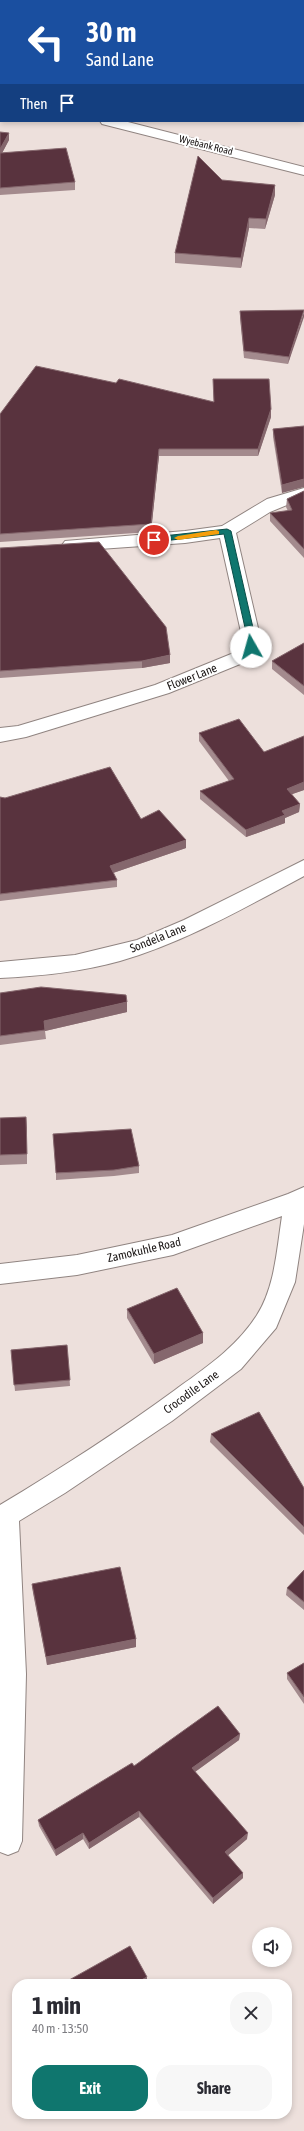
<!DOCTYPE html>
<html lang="en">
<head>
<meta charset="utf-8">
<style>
	body { margin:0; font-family:"Asap Condensed",sans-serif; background:#f7f7f7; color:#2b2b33; height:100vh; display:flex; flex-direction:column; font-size:15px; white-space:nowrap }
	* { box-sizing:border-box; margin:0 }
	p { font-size:13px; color:#7c7c81 }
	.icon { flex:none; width:22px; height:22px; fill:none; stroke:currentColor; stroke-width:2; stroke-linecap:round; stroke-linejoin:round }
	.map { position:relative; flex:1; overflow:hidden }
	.side { position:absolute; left:12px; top:1979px; width:280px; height:140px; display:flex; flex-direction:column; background:#fff; border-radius:16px; box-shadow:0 2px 6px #0003 }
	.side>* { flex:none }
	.hud { position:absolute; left:0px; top:0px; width:304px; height:122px; box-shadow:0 2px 6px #0003; background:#1a4fa0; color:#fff; overflow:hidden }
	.fabs { position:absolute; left:252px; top:1927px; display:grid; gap:8px }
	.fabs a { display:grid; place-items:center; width:40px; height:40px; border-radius:50%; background:#fff; box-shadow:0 2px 6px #0003; font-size:20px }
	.pin { position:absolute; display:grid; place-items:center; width:34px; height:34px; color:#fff; margin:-17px; border:2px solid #fff; border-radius:50%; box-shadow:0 1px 4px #0007 }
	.me { position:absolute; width:44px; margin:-22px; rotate:353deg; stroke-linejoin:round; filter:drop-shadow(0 0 3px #0008) }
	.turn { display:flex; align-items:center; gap:14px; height:84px; padding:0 20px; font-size:18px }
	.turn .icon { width:52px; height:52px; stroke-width:2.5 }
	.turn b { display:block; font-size:28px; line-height:34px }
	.then { display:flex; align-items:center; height:38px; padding:0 20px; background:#0003; gap:8px; font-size:15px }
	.round { display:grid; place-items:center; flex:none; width:42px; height:42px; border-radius:16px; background:#f7f7f7 }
	.head { display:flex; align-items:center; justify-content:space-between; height:68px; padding:0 20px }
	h1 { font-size:24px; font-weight:700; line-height:30px }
	.primary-button { display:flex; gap:8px; margin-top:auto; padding:8px 20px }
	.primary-button a { flex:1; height:46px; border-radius:16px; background:#0f766e; color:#fff; font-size:16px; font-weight:700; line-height:46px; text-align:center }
	.primary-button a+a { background:#f7f7f7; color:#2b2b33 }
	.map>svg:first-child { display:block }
</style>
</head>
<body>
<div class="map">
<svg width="304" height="2131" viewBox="0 0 304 2131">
	<rect width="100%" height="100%" fill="#ede0dc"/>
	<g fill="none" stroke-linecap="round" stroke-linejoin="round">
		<g stroke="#908481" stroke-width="2">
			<path id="minor" d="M44,0H58L59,1H45Z
				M304,488V498L270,512L236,533L261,641L260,647L250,660L169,693L26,737L0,742V728L18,726L155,685L236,652L242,645L243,641L220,538L185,543L71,551L65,549L62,545L65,541L185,531L222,526L267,499Z
				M304,860V876C244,908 185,942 120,961C81,972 40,976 0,978V962L75,955L137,940L184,920Z
				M304,1187V1224L295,1282L276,1328L241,1369L172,1421L65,1493L19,1521L26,1674L22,1841L18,1851L8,1855L0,1852V1505C60,1469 119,1431 175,1390C204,1369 237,1347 257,1315C275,1287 277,1248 282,1216L173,1255L77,1275L0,1284V1264L77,1255L172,1235L288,1194Z"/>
		</g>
		<g stroke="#908481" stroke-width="2">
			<path id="tertiary" d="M0,100H1V108H0Z
				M100,121H124L304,167V175L102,124Z"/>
		</g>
		<use href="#minor" fill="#fff" fill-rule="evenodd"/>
		<use href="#tertiary" fill="#fff" fill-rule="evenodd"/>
	</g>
	<path fill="#a38a8d" d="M0,0L1,1V67H0Z
		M155,0H229L230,1H156Z
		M0,132L9,140L2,153L75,182V190L0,195Z
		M222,180L275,185V195L265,229L249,228L241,268L175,263V253Z
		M304,310L288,364L244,358L240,318V311Z
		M213,379L271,409V417L258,456H159L151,532L0,542V414L214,402Z
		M304,426L282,493L273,437V429Z
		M304,491V558L270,521V513L288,511L286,507L287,499Z
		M0,548L170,663L142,668L0,678Z
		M304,643V695L272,669V661Z
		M199,733L264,752L304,736V790L292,794L300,804L299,812L285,818V823L246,837L200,799V791L229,781L199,741Z
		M0,797L141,819L186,840V848L113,873L117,880V887L0,901Z
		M0,993L127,1012L45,1031L46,1039L0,1045Z
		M0,1118L27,1127V1164L0,1165Z
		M139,1166V1173L114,1176L56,1180V1173Z
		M127,1309L203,1333V1343L154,1364L127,1318Z
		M67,1345L70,1386L15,1391L11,1350Z
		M211,1434L304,1488V1535L210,1442Z
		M304,1570V1610L286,1595L287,1588Z
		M32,1584L136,1639V1647L47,1665L33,1593Z
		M304,1663V1704L287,1679V1673Z
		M240,1734L239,1740L195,1772L247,1839L228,1855L243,1873V1878L213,1904L139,1817L89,1849L83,1839L56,1856L39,1826L38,1820L134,1766Z"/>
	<path fill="#85676d" d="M9,133V140L0,157V149Z
		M275,185V195L265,229L266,219Z
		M249,218V228L241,268V258Z
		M304,312V317L288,364L289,357Z
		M271,409V417L258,456V449Z
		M159,449V456L151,532V524Z
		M304,479V487L282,493V485Z
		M170,655V663L142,668V661Z
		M304,782V790L287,796V789Z
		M300,804L299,812L285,818V823L246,837V830L282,811Z
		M186,840V848L110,874V866Z
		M127,1002V1012L45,1031L44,1021Z
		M26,1117L27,1127V1164V1154Z
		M203,1333V1343L154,1364V1354Z
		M136,1639V1647L47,1665L46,1657Z
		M240,1734L239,1740L192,1774V1768Z
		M139,1811V1817L89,1849V1843Z
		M83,1833V1839L56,1856L55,1850Z
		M248,1833L247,1839L225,1858V1852Z
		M243,1873V1878L213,1904V1898Z
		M147,1977V1981L142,1984H134Z"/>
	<path fill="#59333e" stroke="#85676d" d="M0,0H27L28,1H1V58H0Z
		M163,0H229L230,1H164Z
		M0,132L9,133L0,149Z
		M66,148L75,182L0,188V153Z
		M198,156L222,180L275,185L266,219L249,218L241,258L175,253Z
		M304,310L289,357L244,351L240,311Z
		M36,366L116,383L119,379L214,402L213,379H269L271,409L258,449H159L151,524L0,534V414Z
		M304,426V479L282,485L273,429Z
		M304,491V549L270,513L292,510L287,499Z
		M99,542L166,627L170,655L142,661L0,671V548Z
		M304,643V686L272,661Z
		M239,719L264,752L304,736V782L287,789L300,804L282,811L285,815L246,830L200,791L234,779L199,733Z
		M110,767L141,819L159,810L186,840L110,866L117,880L0,894V797L5,798Z
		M41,987L126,995L127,1002L44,1021L45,1030L0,1036V993Z
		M26,1117L27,1154L0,1155V1118Z
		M131,1129L139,1166L114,1170L56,1173L53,1134Z
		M177,1288L203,1333L154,1354L127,1309Z
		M67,1345L70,1380L14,1385L11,1350Z
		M259,1412L304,1488V1527L211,1434Z
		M120,1567L136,1639L46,1657L32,1584Z
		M304,1570V1602L287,1588Z
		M304,1663V1697L287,1673Z
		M218,1706L240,1734L192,1768L248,1833L225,1852L243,1873L213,1898L139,1811L89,1843L83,1833L55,1850L38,1820L132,1763L134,1766Z
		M130,1946L147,1977L134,1984H62Z"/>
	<path fill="#0f766e" stroke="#0a4d48" d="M227,529L231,531L256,641L255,647L251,650L247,647L248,641L224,534L154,542L150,540L154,537Z"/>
	<path fill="#f59e0b" d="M216,530L219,531V534L178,540L174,538L178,536Z"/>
	<g text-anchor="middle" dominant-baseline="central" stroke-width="4" stroke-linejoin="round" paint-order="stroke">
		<g font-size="10" fill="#1a1514" stroke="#fff">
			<text transform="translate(206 145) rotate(14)">Wyebank Road</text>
		</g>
		<g font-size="12" fill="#1a1514" stroke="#fff">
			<text transform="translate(192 677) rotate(-22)">Flower Lane</text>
			<text transform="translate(158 938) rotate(-22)">Sondela Lane</text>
			<text transform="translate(144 1250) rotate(-13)">Zamokuhle Road</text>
			<text transform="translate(191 1392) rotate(-36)">Crocodile Lane</text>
		</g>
	</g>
</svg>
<div class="fabs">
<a><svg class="icon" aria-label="sound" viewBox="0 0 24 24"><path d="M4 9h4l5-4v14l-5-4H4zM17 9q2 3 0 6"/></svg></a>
</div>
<div class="pin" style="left:154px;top:540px;background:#d93025"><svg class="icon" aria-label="arrive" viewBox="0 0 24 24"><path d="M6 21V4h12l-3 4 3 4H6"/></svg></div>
<svg class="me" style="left:251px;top:647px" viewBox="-20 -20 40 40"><circle r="19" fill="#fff"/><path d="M0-13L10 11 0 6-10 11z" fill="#0f766e"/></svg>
<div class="hud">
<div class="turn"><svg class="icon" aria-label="left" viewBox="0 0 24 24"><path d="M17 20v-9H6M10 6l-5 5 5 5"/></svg><div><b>30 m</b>Sand Lane</div></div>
<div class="then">Then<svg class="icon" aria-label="arrive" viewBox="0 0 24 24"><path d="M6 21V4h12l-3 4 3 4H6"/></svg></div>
</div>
<section class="side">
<div class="head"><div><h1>1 min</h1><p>40 m · 13:50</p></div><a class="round"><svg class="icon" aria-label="close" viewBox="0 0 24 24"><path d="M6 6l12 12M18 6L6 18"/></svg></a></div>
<div class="primary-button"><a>Exit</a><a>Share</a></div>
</section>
</div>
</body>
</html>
